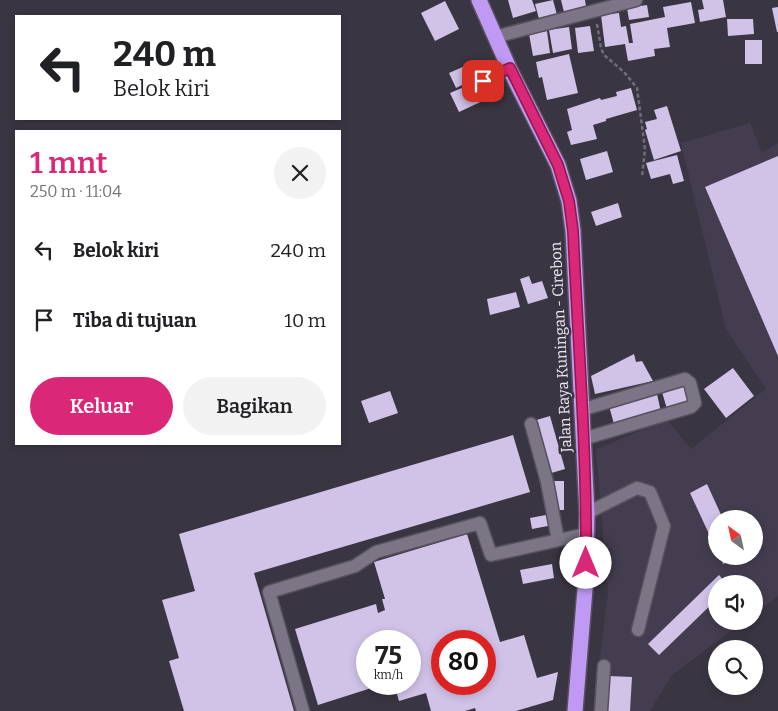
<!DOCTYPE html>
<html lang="id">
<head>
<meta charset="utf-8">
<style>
	body { margin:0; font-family:Bitter,serif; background:#f2f2f2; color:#202124; height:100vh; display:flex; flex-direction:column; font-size:19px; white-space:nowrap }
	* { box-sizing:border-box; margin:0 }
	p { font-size:16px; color:#757577 }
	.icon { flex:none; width:28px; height:28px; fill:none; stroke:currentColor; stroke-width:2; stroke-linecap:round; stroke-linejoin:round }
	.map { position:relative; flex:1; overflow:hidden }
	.drawer { position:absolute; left:15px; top:130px; width:326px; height:315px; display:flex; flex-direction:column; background:#fff; border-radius:0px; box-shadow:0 2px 8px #0003 }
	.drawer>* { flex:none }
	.top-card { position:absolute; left:15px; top:15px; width:326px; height:105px; border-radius:0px; box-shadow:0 2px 8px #0003; background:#fff; color:#202124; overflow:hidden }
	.needle { width:32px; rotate:327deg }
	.fabs { position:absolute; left:708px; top:510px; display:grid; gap:10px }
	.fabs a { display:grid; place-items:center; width:55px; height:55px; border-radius:50%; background:#fff; box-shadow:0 2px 8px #0003; font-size:25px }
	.speed { position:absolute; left:356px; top:630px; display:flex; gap:10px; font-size:25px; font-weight:700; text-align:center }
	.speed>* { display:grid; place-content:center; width:65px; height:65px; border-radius:50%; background:#fff; box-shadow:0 2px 8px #0003; line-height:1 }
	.speed small { font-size:12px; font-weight:400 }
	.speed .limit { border:8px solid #d22; background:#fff; color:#111 }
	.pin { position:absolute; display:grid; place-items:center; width:42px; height:42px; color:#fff; margin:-21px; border-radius:10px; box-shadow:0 2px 8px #0006 }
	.me { position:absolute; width:55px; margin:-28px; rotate:0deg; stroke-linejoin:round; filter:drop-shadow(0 0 4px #0008) }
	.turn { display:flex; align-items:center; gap:18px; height:105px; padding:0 15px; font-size:22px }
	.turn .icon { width:65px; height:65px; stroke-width:2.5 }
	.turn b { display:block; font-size:35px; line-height:42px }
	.round { display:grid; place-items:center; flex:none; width:52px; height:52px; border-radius:26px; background:#f2f2f2 }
	.headline { display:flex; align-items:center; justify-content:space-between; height:85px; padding:0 15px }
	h1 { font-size:30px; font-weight:600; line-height:38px; color:#db2777 }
	.primary-button { display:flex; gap:10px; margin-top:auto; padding:10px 15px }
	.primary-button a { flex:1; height:58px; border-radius:30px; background:#db2777; color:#fff; font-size:20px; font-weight:600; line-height:58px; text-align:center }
	.primary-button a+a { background:#f2f2f2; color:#202124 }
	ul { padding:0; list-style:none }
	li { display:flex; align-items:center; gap:15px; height:70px; padding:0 15px }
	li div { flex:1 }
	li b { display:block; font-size:19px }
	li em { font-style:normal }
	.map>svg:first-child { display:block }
</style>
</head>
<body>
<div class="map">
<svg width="778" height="711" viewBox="0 0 778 711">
	<rect width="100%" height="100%" fill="#3a3542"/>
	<path fill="#443d4f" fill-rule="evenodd" d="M750,123L762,153L778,143V596L754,614V584H716V621H744L672,675L650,711H593L608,592L596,449L667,420L691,449L766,389L726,329L681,143ZM716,519H754V556H716Z"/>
	<path fill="#d1c3e8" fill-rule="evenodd" d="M508,0H532L536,11L513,18Z
		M553,0L557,15L539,19L535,4Z
		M561,0H585L586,6L564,12Z
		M702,0H723L726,17L700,22L698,10L704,9Z
		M445,1L459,29L435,41L421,13Z
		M691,2L695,23L667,28L670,47L654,49L655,56L628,61L625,44L605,47L601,15L619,13L621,27L626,26L629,43H633L630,24L665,17L663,7Z
		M647,5L649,17L629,20L627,8Z
		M778,7V32H777L772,8Z
		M727,19H753L754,34L728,36Z
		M590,26L594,51L578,53L575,28Z
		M569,27L572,49L553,53L549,30Z
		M547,31L550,53L533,56L529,34Z
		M745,40H762V64H745Z
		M569,54L578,93L547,100L542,77L539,78L536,62Z
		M479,60L485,74L456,88L449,73Z
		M484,86L489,98L459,112L450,93L464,87L467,93Z
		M631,88L637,110L606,119V121L593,125L597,139L571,145L567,132L572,130L567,109L600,98L601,100L617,96L616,92Z
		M667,106L681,151L654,160L645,130L647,129L645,122L657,119L654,110Z
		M607,151L613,172L586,180L580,159Z
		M677,155L684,181L673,184L670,174L651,179L646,163Z
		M778,156V356L705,187Z
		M618,203L622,217L596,226L591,212Z
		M529,276L532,284L542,281L548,298L528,304L520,279Z
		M516,292L520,307L490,315L487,299Z
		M634,354L636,362L642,361L653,381L595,394L591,376Z
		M733,368L754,396L726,418L704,389Z
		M685,386L689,403L667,409L662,392Z
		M390,391L398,413L369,423L361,401Z
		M657,394L661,412L614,424L609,406Z
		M550,416L565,469L548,474L533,421Z
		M513,435L530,492L254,573L294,711H184L169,661L179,658L162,600L195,591L179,534Z
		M554,481H564V510H554Z
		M707,484L723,519H716V549L690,493Z
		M551,514L553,525L532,529L530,518Z
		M467,534L500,642L524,635L537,678L558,672L553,700L516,711H476L475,708L465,711H431L426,693L399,701L394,684H410V641H368V684H384L318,705L295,629L376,604L378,613L385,610L382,599H385L374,562ZM442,641H485V684H442Z
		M720,556H740L723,564Z
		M552,564L554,578L523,584L520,570Z
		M719,575L727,584H716V600L659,655L648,644Z
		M608,676L632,677L630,711H607Z"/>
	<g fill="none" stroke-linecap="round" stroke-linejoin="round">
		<g stroke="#56515d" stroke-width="15">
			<path id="minor" d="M495,37L636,0
				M469,87L509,68
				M581,410L685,379L690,383L695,403L691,407L583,439
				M531,424L547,482L558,540
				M587,513L637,488L650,492L664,526L638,630
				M303,711L269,592L355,566L376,552L480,523L491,555L586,534
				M601,711L604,666"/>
		</g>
		<g stroke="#56515d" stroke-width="18">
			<path id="highway" d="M479,0L509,68L558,165L569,201L573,231L587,513L586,577L575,711"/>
		</g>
		<path stroke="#716c78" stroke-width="2.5" stroke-dasharray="4 2.5" stroke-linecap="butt" d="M597,24L601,48L604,55L624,72L637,88L645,149L642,177"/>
		<use href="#minor" stroke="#7b7585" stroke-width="12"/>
		<use href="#highway" stroke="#bf99f3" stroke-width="15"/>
	</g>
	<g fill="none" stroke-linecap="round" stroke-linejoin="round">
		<g stroke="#8e194d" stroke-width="12">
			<path id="route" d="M483,81L510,68L558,165L569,201L573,231C578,342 587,452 586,563"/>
		</g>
		<use href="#route" stroke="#db2777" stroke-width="9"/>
	</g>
	<g text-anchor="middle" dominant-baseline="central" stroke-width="5" stroke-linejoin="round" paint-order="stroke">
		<g font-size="15" fill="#ede9f2" stroke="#3a3542">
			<text transform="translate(561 347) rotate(-93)">Jalan Raya Kuningan - Cirebon</text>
		</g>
	</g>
</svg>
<div class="fabs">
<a><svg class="needle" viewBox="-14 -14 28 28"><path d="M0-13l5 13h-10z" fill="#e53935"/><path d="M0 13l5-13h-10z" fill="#757577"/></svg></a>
<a><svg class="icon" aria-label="sound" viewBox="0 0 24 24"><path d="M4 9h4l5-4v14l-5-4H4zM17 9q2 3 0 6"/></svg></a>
<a><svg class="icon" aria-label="search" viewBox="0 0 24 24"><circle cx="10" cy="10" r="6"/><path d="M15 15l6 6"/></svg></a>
</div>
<div class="speed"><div>75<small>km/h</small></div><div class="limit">80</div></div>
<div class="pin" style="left:483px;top:81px;background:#d93025"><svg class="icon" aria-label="arrive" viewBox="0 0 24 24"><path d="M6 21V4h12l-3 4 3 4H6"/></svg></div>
<svg class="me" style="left:586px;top:563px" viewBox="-20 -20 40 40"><circle r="19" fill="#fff"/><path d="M0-13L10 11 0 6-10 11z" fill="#db2777"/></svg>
<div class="top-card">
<div class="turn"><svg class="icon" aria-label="left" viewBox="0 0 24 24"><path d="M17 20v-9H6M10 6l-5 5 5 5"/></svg><div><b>240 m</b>Belok kiri</div></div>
</div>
<section class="drawer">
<div class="headline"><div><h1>1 mnt</h1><p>250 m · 11:04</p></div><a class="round"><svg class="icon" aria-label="close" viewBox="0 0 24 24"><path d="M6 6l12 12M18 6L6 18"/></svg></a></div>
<ul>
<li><svg class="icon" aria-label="left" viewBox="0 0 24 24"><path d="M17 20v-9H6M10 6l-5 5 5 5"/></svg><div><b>Belok kiri</b></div><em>240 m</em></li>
<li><svg class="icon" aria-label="arrive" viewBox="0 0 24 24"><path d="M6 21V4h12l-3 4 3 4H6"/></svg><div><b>Tiba di tujuan</b></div><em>10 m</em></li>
</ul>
<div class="primary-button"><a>Keluar</a><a>Bagikan</a></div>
</section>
</div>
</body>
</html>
